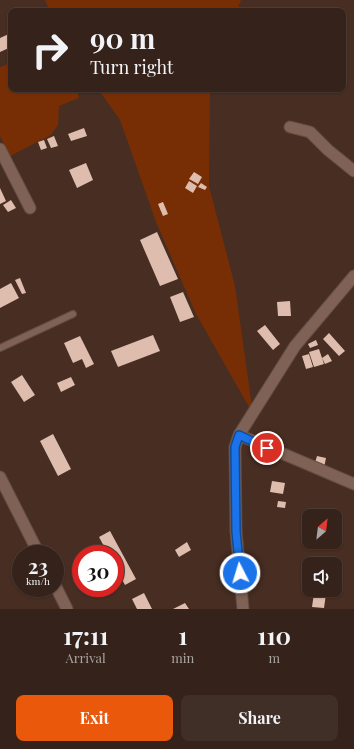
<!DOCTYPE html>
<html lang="en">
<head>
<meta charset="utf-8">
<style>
	body { margin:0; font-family:"Playfair Display",serif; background:#402f27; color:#f1f3f6; height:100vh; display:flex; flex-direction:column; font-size:15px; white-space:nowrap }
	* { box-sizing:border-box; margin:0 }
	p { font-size:13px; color:#aaa4a2 }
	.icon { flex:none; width:22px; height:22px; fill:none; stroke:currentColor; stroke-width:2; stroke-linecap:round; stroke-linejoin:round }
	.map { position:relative; height:609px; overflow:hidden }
	.details { display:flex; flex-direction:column; background:#35221a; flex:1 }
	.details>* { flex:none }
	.top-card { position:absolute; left:8px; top:8px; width:338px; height:84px; border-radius:8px; box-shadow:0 1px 3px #0004,0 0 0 1px #4f3f39; background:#35221a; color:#f1f3f6; overflow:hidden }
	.needle { width:26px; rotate:28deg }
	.fabs { position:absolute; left:302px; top:509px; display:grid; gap:8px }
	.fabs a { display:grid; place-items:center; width:40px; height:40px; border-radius:8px; background:#35221a; box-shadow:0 1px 3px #0004,0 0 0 1px #4f3f39; font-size:20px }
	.speed { position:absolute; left:12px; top:545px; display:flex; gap:8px; font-size:20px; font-weight:700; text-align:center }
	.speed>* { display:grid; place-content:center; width:52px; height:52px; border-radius:50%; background:#35221a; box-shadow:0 1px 3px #0004,0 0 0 1px #4f3f39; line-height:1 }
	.speed small { font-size:10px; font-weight:400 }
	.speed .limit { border:6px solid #d22; background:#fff; color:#111 }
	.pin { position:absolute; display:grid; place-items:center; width:34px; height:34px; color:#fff; margin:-17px; border:2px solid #fff; border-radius:50%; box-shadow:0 1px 4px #0007 }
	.me { position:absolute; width:44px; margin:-22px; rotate:355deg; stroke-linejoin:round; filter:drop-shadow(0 0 3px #0008) }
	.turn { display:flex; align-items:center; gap:14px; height:84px; padding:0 16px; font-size:18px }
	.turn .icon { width:52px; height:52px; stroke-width:2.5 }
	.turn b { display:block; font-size:28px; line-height:34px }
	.eta { display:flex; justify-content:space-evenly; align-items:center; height:68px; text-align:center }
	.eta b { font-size:24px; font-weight:700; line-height:28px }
	.primary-button { display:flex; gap:8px; margin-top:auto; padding:8px 16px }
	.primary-button a { flex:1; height:46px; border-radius:8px; background:#ea580c; color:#fff; font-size:16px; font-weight:700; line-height:46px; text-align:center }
	.primary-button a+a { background:#402f27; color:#f1f3f6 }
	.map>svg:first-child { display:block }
</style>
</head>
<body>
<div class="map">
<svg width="354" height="609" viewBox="0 0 354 609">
	<rect width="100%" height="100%" fill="#472d22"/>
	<path fill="#782e04" d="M45,0H241L237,11H50Z
		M11,63V89H77L79,98L59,106L58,125L51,135L10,156L0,136V67Z
		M98,89H210L209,186L235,286L253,414L196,314L156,222L120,120Z"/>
	<path fill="#debdaf" d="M11,33V47L0,52V38Z
		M84,128L87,136L71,141L68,134Z
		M54,136L58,146L51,148L47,139Z
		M44,140L47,148L41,150L38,142Z
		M86,163L93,180L77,188L69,170Z
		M194,172L202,177L198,184L189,179Z
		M189,181L197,186L193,193L185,188Z
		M201,183L207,187L205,190L198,187Z
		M0,188L6,201L0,204Z
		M11,200L16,208L8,212L3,205Z
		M163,202L168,214L163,216L158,204Z
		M157,232L178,279L160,286L140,240Z
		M20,278L26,293L22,294L15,280Z
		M11,283L19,298L0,308V289Z
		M183,292L194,317L180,322L170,297Z
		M290,301L291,316H278L277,302Z
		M265,325L280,344L273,350L257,331Z
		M329,333L345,351L339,356L323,339Z
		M153,335L160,351L118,367L111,351Z
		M80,336L94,364L86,368L82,359L73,363L64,343Z
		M316,340L318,345L310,348L308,344Z
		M319,349L324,364L314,367L309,352Z
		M309,354L313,367L306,369L302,356Z
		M328,354L332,361L325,364L322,358Z
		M22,375L35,395L24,402L11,382Z
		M71,377L75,385L61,392L57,383Z
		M53,434L71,469L58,476L40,441Z
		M317,456L326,458L324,468L314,466Z
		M272,481L285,483L283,494L270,492Z
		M278,501L286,502L285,508L277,507Z
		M110,531L136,579L125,585L115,567V554H108L99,537Z
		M187,542L191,550L179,557L175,550Z
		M144,593L152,609H137L132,599Z
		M314,593L326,594L324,608L312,607Z
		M185,603L189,609H173Z"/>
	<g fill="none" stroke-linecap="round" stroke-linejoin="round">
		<g stroke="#614c42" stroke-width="8">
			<path id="service" d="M0,348L73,314"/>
		</g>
		<g stroke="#614c42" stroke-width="13">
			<path id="minor" d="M290,127L310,132L328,150L354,171
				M0,149L30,208
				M239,435L354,484
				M0,477L39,554
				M55,585L67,609
				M243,609L236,531L235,447L239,435L295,346L354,276"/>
		</g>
		<use href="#service" stroke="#7f6155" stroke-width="6"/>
		<use href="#minor" stroke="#7f6155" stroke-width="11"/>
	</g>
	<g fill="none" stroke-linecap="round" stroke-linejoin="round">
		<g stroke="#114b97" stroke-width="10">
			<path id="route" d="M240,573L236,531L235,447L239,435L267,448"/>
		</g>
		<use href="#route" stroke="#1a73e8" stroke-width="7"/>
	</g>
</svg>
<div class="fabs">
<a><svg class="needle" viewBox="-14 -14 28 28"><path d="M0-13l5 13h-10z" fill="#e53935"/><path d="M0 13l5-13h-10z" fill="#aaa4a2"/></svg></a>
<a><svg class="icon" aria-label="sound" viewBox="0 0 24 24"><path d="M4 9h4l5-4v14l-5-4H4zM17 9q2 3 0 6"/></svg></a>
</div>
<div class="speed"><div>23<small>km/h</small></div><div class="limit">30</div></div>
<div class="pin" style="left:267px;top:448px;background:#d93025"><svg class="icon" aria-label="arrive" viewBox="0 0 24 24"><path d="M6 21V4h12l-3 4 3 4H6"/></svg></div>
<svg class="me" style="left:240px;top:573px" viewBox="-20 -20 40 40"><circle r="17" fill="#1a73e8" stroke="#fff" stroke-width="3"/><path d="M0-11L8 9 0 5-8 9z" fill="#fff"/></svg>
<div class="top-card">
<div class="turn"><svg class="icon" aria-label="right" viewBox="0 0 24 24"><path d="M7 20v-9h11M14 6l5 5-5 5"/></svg><div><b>90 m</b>Turn right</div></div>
</div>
</div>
<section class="details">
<div class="eta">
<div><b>17:11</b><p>Arrival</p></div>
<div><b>1</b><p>min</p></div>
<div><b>110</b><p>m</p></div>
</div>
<div class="primary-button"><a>Exit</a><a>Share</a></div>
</section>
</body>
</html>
